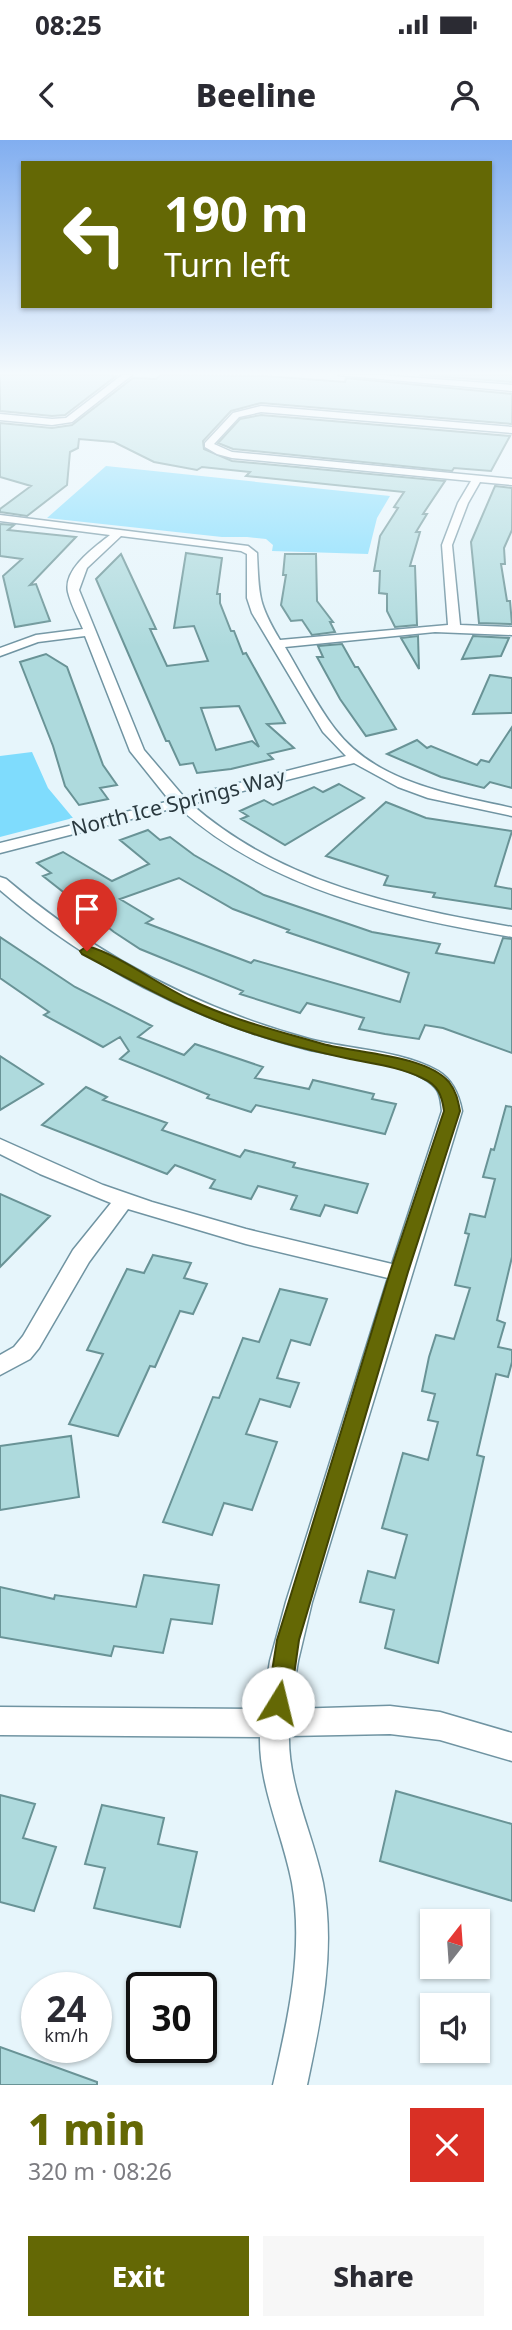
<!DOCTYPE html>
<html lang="en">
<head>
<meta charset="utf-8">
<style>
	body { margin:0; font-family:"Noto Sans",sans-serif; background:#f7f7f7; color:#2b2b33; height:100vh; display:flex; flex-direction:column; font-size:26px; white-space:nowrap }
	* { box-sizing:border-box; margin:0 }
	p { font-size:23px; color:#7c7c81 }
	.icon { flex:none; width:38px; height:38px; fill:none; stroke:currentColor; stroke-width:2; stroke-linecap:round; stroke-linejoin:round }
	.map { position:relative; height:1945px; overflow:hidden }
	.sheet { display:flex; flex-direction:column; background:#fff; flex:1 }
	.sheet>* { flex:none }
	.hud { position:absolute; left:21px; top:21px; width:471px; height:147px; border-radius:0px; box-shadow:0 2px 5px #0004; background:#646805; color:#fff; overflow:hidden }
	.needle { width:46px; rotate:17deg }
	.buttons { position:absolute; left:420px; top:1769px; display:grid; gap:14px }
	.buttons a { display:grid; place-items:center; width:70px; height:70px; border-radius:0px; background:#fff; box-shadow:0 2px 5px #0004; font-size:35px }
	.speed { position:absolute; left:21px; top:1832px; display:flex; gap:14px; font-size:35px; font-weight:700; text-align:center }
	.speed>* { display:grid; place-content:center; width:91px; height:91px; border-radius:50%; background:#fff; box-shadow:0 2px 5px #0004; line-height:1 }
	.speed small { font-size:18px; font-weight:400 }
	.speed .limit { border:4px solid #111; border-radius:10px; background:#fff; color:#111 }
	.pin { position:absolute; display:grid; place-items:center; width:60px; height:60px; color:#fff; margin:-72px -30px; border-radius:50% 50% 50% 0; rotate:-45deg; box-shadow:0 0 7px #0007 }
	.pin .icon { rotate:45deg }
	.me { position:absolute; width:77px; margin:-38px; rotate:9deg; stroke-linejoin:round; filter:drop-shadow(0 0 5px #0008) }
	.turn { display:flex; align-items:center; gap:24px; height:147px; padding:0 28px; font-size:32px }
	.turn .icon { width:91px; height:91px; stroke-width:2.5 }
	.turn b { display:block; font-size:49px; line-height:60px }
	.round { display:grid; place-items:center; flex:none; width:74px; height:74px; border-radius:0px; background:#f7f7f7 }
	.head { display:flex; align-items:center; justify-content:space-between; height:119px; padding:0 28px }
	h1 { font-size:42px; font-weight:800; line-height:52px; color:#646805 }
	.cta { display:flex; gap:14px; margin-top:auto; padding:14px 28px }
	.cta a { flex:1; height:80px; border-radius:0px; background:#646805; color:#fff; font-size:28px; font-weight:800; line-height:80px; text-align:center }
	.cta a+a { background:#f7f7f7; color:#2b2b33 }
	.status { display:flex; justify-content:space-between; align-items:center; height:49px; padding:0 35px; background:#fff; direction:ltr }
	.status svg { height:19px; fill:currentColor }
	header { display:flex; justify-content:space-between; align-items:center; height:91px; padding:0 28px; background:#fff; font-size:32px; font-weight:800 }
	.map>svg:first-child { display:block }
</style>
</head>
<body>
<div class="status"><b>08:25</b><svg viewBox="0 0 49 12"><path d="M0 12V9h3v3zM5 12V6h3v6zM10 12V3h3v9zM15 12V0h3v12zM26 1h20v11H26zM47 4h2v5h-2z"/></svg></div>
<header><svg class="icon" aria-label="back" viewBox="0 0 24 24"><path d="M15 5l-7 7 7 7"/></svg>Beeline<svg class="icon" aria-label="person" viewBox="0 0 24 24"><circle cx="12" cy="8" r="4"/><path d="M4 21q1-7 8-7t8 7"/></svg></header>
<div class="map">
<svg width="512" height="1945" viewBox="0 0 512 1945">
	<rect width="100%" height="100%" fill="#e6f5fb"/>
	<path fill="#7fdcfd" d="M106,326L390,356L377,378L368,414L272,411L273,405L266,399L247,397H222L47,378Z
		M32,612L48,648L73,678L0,697V616Z"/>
	<path fill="#aedadd" stroke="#699396" stroke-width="2" fill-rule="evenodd" d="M0,235H106L116,236L65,275L52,276L0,271Z
		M160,235L265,236L345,242L346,238L512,254V284L261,263L231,271L203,301L204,309L232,321L445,341L423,374H427L416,392H420L410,426H415L417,485L395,487L387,471V454L379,453L380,431H374L380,396L398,368L394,367L404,352L246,336L250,332L202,327L197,330L154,322L114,302L79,299L78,308L70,312L67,345L27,376L0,372V369L31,346L0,337V283L52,288L72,285L133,238L156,239Z
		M419,235H512V242Z
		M261,275L510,296L491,331L454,328L452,331L233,309L218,303L240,279Z
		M495,346L512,348V390L504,408L505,424H501L507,461H510L512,484L479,483L471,402Z
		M0,384L14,385L8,390L76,397L30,445L36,444L50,481L15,487L3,436L22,419L0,416Z
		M186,413L222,418L217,454H220V463L231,491H234L243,514L246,513L285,583L267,584L294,608L268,614L273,619L231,629L197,633L193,623L180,625L169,601H166L96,439L121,414L156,489H150L167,526L208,521L194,486L174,488ZM239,566L259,607L252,601L216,610L201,568Z
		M285,414H316L317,461L333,482H330L335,492L312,495L302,480L291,481L281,465L286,435H283Z
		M418,496L419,529L401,498Z
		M473,496L509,498L501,516L462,519Z
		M342,504L355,527H358L396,589L366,596L340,559L317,517H323L318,506Z
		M46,514L67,527L103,625L117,645L100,648L108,659L79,665L65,646L53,606L20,522Z
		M490,535L512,538V573L473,574Z
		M512,587V648L490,642L484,648L441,637L387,614L417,600L427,608L431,606L477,625L481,620L489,622Z
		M339,644L364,658L285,705L241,679L248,676L240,671L264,660L273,665L314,647L323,652Z
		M386,662L426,678L512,691L495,746L512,749V769L433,757L435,753L384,745L388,736L326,716Z
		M148,690L160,700L170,697L194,715L264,755L372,792L440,804L436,813L494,823L503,798L512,799V913L443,888L425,885L419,899L385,894L359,889L364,878L307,863L300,873L240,854L243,851L140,809L114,792L43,736L51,733L37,723L63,712L112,741L149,724L120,700ZM179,738L233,769L289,790L287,792L409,833L400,862L254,820L251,823L146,783L153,779L120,759Z
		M0,797L75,847L152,886L138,897L184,915L195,904L263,927L255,938L309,949L313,940L374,954L372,959L396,964L385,994L256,965L251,972L207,958L209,955L120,919L129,911L120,897L103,907L44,875L49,872L0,838Z
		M0,916L43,944L0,970Z
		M86,947L107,957L103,960L167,983L162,990L240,1017L245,1010L295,1023L293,1027L368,1044L357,1073L325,1065L320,1076L291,1069L297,1056L258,1046L251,1059L210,1048L215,1040L175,1025L167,1034L42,985Z
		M506,966L512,967V1117L497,1180L505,1183L498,1207L512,1210V1222L508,1237L496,1234L477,1315L484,1317L438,1523L385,1508L394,1470L360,1462L368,1431L395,1438L407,1395L382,1388L403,1313L428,1320L438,1282L428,1280L435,1254L422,1251L429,1217L436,1195L454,1199L470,1148L455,1145L469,1094L465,1093L470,1074L485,1077L495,1039L483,1037L491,1009L494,1010Z
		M0,1054L50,1076L0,1127Z
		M153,1115L191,1123L184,1138L207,1144L193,1174L180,1171L155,1227L150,1226L118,1296L69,1284L103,1214L87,1210L114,1155L127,1129L144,1133Z
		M280,1149L327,1159L310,1205L291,1200L277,1238L299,1243L290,1267L260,1259L246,1294L277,1302L252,1370L224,1363L212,1395L163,1382L213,1257L219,1258L243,1198L259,1202Z
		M71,1296L79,1357L0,1370V1306Z
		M144,1435L219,1445L212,1484L171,1479L163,1513L114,1506L111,1516L0,1497V1447L54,1459L55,1455L136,1467Z
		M396,1651L512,1684V1761L380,1721Z
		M0,1655L35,1664L23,1698L56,1707L34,1771L0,1762Z
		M102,1665L164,1678L158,1704L197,1712L180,1787L94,1768L105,1728L85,1724Z
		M0,1907L97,1942V1945H0Z"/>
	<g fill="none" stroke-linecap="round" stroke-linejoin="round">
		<g stroke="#7094a2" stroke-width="3">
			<path id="street" d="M122,235H132L72,282L52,285L0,280V274L52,279L66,278Z
				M338,235H379L512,245V251Z
				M261,266L512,287V293L261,272L239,277L214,304L232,312L512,339V345L480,342L468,363L452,405L460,485L512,487V495L435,492L285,507C301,534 316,564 335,589C376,643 450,654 512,668V676L428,658L398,647L354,623L191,664C281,743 397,767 512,787V797C392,776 271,750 178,667L0,713V703L170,661L130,611L85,496L38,502L0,516V508L36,495L83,489C78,477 71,465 68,452C63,429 95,407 110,395L0,381V375L248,406L257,413C259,456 258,463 280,500L448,485L442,405L458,363L471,341L232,318L217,314L205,307V303L233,273ZM121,396L241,411L247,414V458L252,473L323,592L346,616L184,657L144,610L79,450L87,428Z
				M0,737L6,739C95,815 196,868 309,899C351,910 400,910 438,931C453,940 459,955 462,971L312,1462L298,1521L290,1569L390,1566L440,1572L512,1593V1621L440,1600L390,1594L289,1596C288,1646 313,1694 323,1743C336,1810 321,1879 307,1945H273C288,1879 304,1811 292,1743C283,1695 259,1647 260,1597L0,1595V1567L262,1569L270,1521L286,1462L388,1138L246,1104L128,1069L89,1122L39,1208L30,1219L0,1235V1215L14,1207L23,1196L73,1110L111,1063L40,1034L0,1014V999L103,1045L152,1062L246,1089L392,1124L442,971C441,964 441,956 437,950C419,923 337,917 306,909C193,880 88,826 0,750Z"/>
		</g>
		<use href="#street" fill="#fff" fill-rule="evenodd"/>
	</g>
	<linearGradient id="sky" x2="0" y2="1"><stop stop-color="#81aef0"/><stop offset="0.46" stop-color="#f4fafd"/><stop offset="1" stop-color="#f4fafd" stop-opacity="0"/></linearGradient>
	<rect width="512" height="508" fill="url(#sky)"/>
	<path fill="#646805" stroke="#414403" stroke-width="2" d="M87,806C118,814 160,846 191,860C233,880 278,891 323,904C356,913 426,915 449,942C456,951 458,960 460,971L408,1132L299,1500L290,1563L286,1571L278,1574L270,1571L267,1563L277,1500L390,1132L444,971C442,955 438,945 422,938C400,927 374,924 350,919C317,912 283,904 251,893C191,874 137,843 82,814L80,811Z"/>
	<g text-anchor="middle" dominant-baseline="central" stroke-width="6" stroke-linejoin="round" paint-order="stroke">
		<g font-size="21" fill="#2a393f" stroke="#e6f5fb">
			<text transform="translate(178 662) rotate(-14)">North Ice Springs Way</text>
		</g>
	</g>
</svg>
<div class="buttons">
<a><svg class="needle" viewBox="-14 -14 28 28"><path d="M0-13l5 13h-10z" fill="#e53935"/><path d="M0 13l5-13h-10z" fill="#7c7c81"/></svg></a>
<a><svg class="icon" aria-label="sound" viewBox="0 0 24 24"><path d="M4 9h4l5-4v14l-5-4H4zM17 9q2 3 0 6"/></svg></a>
</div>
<div class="speed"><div>24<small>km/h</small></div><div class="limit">30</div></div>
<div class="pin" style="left:87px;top:811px;background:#d93025"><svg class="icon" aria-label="arrive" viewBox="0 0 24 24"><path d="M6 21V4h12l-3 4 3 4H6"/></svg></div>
<svg class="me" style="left:278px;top:1563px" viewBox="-20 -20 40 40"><circle r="19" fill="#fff"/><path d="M0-13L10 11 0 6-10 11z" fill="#646805"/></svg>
<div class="hud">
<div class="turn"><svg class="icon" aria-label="left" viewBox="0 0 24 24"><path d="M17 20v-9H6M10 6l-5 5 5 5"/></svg><div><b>190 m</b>Turn left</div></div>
</div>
</div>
<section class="sheet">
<div class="head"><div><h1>1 min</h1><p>320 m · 08:26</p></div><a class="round" style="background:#d93025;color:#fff"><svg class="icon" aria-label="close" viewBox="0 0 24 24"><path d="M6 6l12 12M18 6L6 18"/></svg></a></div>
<div class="cta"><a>Exit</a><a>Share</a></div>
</section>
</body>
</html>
